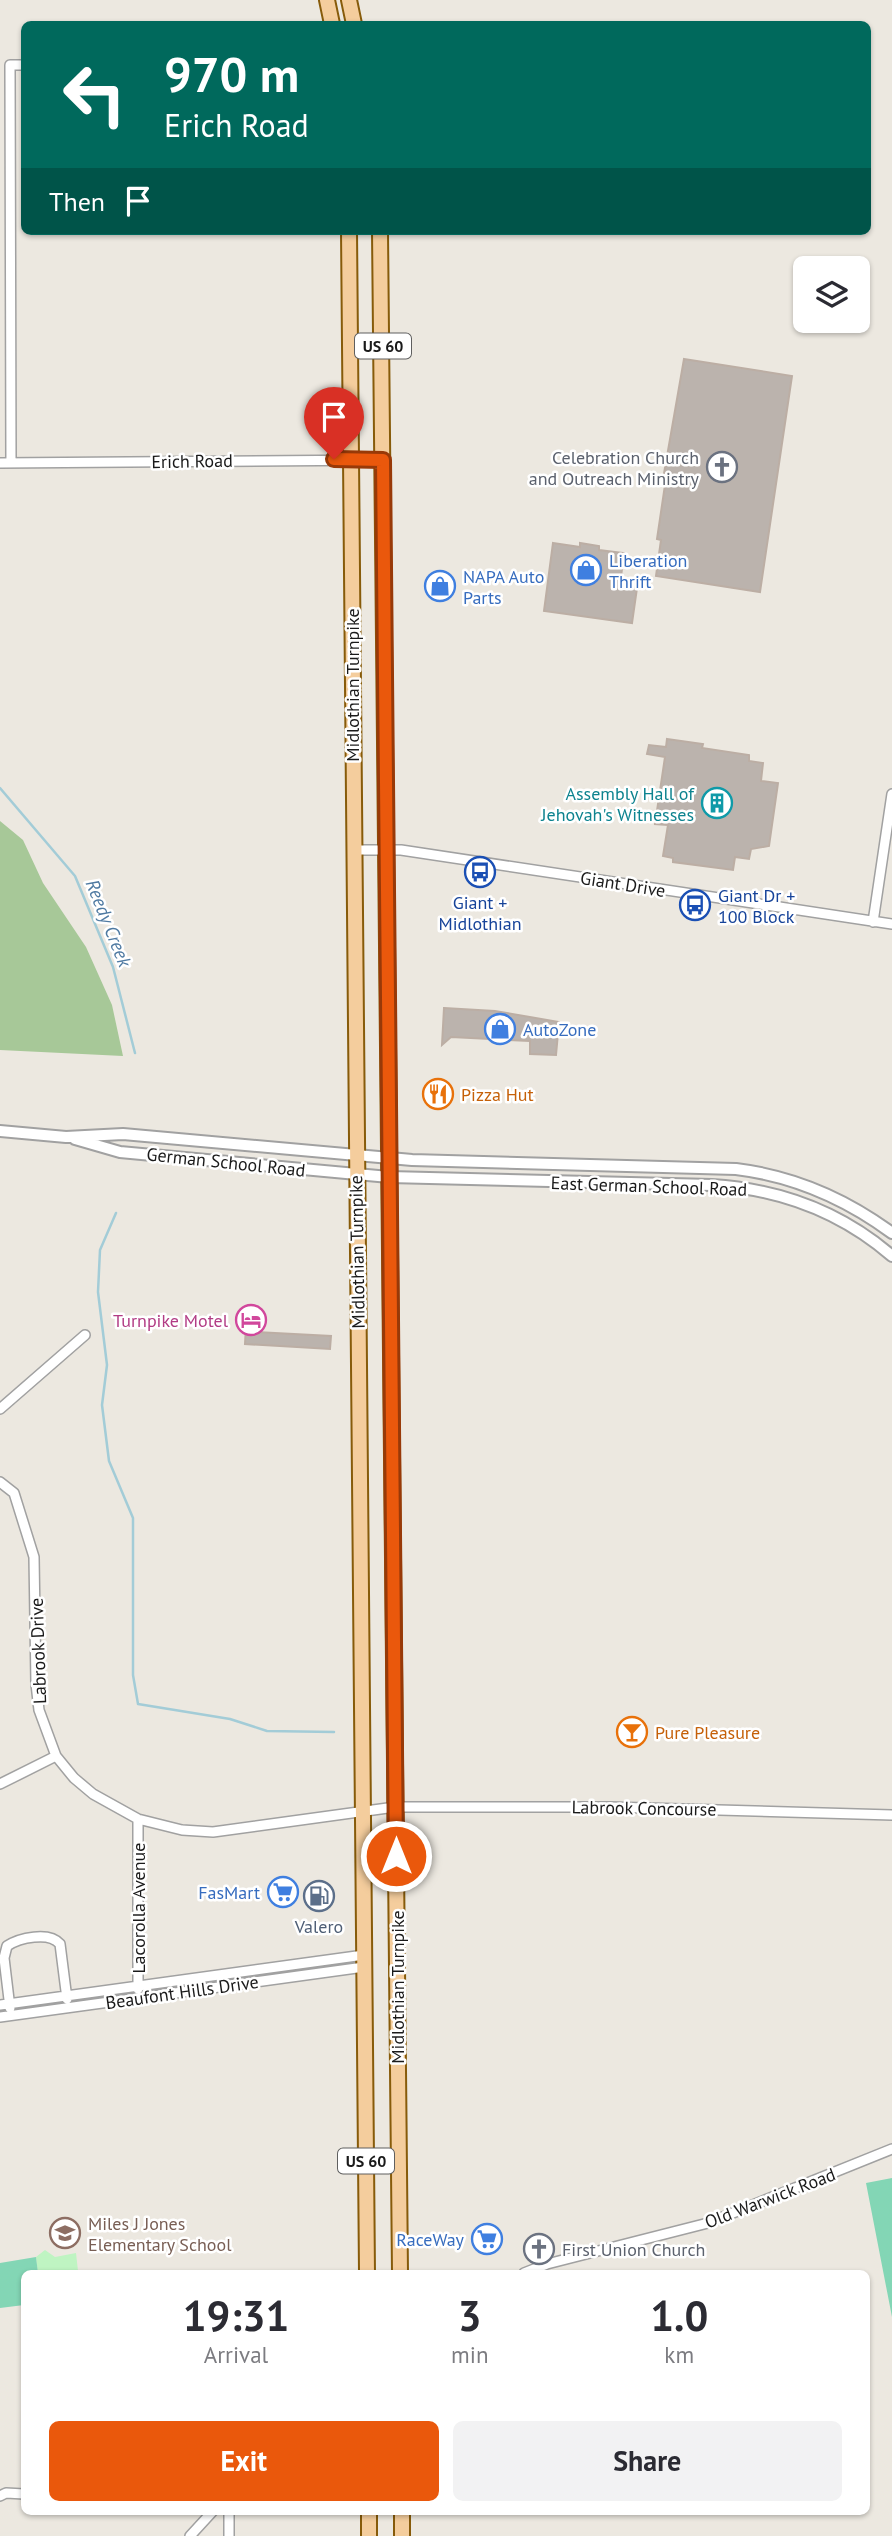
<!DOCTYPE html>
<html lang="en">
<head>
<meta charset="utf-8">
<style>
	body { margin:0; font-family:"PT Sans",sans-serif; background:#f2f2f3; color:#2b2b33; height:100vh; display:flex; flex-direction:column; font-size:26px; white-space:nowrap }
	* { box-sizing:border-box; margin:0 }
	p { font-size:23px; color:#7c7c81 }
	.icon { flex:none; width:38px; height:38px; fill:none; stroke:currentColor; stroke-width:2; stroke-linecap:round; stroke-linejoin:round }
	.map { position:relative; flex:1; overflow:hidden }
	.drawer { position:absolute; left:21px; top:2270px; width:849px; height:245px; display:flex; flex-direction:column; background:#fff; border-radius:10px; box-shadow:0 2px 5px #0004 }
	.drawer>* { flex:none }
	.guide { position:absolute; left:21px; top:21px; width:850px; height:214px; border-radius:10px; box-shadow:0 2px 5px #0004; background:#00695c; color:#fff; overflow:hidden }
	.fabs { position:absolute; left:793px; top:256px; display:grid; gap:14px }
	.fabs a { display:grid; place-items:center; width:77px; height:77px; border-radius:10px; background:#fff; box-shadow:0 2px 5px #0004; font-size:35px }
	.pin { position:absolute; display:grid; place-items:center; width:60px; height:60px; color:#fff; margin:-72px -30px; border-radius:50% 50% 50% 0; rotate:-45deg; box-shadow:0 0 7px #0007 }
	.pin .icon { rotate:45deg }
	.me { position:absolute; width:77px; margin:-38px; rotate:0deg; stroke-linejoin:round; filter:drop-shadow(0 0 5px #0008) }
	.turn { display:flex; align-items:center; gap:24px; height:147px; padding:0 28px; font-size:32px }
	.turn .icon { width:91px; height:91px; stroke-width:2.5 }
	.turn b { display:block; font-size:49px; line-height:60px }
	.then { display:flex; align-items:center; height:66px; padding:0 28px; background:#0003; gap:14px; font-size:26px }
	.eta { display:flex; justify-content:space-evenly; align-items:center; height:119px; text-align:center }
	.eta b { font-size:42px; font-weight:700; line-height:49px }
	.button { display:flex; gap:14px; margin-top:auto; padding:14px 28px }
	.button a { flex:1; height:80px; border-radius:10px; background:#ea580c; color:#fff; font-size:28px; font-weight:700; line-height:80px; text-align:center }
	.button a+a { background:#f2f2f3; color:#2b2b33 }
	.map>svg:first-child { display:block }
</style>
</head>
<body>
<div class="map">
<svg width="892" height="2536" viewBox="0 0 892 2536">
	<rect width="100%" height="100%" fill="#ece8e0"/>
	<path fill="#a7c898" d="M0,821L23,840L43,883L86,947L112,1005L123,1056L0,1050Z"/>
	<path fill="#bff4c2" d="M45,2250L55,2257L76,2253L78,2271L38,2273L36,2257Z"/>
	<path fill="#83d6b5" d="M892,2178V2317L866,2183Z
		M36,2257L38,2273H24V2305L0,2308V2263Z"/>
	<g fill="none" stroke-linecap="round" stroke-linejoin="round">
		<path stroke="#a3ccd7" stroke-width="2.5" d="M0,788L75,876L113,967L135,1053
			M116,1213L100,1250L98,1292L107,1365L102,1405L109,1461L133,1518V1675L138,1704L230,1719L267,1731L334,1732"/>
	</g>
	<path fill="#bbb3ad" stroke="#bcaea4" stroke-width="2" d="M684,359L792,376L760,592L656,576L661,540L657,539L665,485H662Z
		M553,543L580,547V543L599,546V550L624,553L620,585L637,588L632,623L544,611Z
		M667,739L703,744L702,748L749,755V761L763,763L761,781L778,783L769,846L751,849L749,859L735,857L733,870L673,862V858L663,856L668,825L655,824L665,757L647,754L649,745L666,747Z
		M444,1008L495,1011L559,1022L556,1055L530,1054V1041L451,1037L442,1045Z
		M434,1084V1088L451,1089L450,1099H434L433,1104L424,1093Z
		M247,1307H258L256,1332L331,1336L330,1349L245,1344Z"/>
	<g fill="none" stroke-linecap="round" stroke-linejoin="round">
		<g stroke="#a1a1a1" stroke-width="12">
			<path id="minor" d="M0,463L383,460
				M11,463L10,65H24
				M353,850H401L892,924
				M873,922L892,794
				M0,1409L85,1335
				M0,1482L14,1493L34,1557L36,1684L39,1710L56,1756L74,1778L93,1794L138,1819L182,1830L213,1832L395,1807H610L892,1815
				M0,1784L56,1756
				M138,1819V1989
				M0,2005L364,1955
				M10,2008L4,1958L7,1946C19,1938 49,1931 60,1944L67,1999
				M0,2017L364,1967
				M524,2273L547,2264L708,2223L892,2149
				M0,2496L6,2493L24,2494
				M229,2511V2536
				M190,2536L213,2511"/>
		</g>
		<g stroke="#a1a1a1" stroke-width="14">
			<path id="tertiary" d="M0,1131L66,1137L123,1134L412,1160L736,1169C793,1176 846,1199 892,1233
				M75,1139L120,1152L389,1177L712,1185C779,1189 841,1212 892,1256"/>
		</g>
		<g stroke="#875b0a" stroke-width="18">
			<path id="primary" d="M327,0L332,24
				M349,0L354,24
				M349,231L367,2273
				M380,231L400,2273
				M369,2511V2536
				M402,2511V2536"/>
		</g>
		<use href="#minor" stroke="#fff" stroke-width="9"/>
		<use href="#tertiary" stroke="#fff" stroke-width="10"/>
		<use href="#primary" stroke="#f4cd9d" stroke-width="14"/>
	</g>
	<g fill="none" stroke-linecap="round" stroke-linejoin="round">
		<g stroke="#983908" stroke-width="18">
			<path id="route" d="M334,459L383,460L396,1856"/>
		</g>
		<use href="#route" stroke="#ea580c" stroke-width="12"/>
	</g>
	<defs>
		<g id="church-ring" transform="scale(1.575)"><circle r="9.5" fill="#fff" stroke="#6b7280" stroke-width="1.5"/><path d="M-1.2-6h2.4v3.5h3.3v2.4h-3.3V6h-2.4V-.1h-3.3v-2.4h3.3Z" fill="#6b7280"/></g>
		<g id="shop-ring" transform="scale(1.575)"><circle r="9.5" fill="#fff" stroke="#3f7fe0" stroke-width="1.5"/><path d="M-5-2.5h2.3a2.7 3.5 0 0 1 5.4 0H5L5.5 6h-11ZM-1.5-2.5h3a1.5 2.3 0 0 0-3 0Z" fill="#3f7fe0"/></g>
		<g id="building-ring" transform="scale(1.575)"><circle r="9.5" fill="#fff" stroke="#0f9aa8" stroke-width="1.5"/><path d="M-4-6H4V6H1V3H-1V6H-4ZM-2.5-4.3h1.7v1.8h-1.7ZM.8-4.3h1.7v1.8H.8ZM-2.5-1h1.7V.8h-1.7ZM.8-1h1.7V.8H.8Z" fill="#0f9aa8"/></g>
		<g id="bus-ring" transform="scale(1.575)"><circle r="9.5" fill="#fff" stroke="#1a4fb4" stroke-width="1.5"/><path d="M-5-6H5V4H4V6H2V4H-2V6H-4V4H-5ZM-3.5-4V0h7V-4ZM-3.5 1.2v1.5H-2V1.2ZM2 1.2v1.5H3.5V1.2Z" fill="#1a4fb4"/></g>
		<g id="restaurant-ring" transform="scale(1.575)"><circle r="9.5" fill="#fff" stroke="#e8710a" stroke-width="1.5"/><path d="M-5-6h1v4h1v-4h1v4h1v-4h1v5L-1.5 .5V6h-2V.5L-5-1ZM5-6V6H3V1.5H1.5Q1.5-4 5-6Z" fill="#e8710a"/></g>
		<g id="hotel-ring" transform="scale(1.575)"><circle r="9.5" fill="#fff" stroke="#d1479c" stroke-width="1.5"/><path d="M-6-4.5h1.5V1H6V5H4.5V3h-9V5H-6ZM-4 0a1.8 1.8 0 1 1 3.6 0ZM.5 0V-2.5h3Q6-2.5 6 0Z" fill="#d1479c"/></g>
		<g id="bar-ring" transform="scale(1.575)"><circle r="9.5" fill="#fff" stroke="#e8710a" stroke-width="1.5"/><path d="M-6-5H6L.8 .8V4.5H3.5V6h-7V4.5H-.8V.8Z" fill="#e8710a"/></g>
		<g id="supermarket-ring" transform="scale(1.575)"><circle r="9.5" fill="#fff" stroke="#3f7fe0" stroke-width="1.5"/><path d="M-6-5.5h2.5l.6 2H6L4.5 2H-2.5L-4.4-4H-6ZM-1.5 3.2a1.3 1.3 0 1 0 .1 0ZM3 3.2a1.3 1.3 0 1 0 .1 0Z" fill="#3f7fe0"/></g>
		<g id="fuel-ring" transform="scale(1.575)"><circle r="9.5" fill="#fff" stroke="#5c6f8a" stroke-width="1.5"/><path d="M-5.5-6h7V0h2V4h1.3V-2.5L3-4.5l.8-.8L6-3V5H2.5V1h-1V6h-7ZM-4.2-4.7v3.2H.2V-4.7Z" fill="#5c6f8a"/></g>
		<g id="school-ring" transform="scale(1.575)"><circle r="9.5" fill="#fff" stroke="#8d6e63" stroke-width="1.5"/><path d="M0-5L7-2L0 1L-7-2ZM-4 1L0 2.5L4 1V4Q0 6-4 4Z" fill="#8d6e63"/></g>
	</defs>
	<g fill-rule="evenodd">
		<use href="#church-ring" x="722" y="467"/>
		<use href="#shop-ring" x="586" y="570"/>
		<use href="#shop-ring" x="440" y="586"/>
		<use href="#building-ring" x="717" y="803"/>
		<use href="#bus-ring" x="480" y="872"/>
		<use href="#bus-ring" x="695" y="905"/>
		<use href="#shop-ring" x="500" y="1029"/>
		<use href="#restaurant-ring" x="438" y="1094"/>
		<use href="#hotel-ring" x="251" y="1320"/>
		<use href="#bar-ring" x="632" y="1732"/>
		<use href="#supermarket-ring" x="283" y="1892"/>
		<use href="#fuel-ring" x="319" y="1896"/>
		<use href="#school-ring" x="65" y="2233"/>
		<use href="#supermarket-ring" x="487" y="2239"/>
		<use href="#church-ring" x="539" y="2249"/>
	</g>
	<g text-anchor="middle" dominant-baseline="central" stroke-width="5" stroke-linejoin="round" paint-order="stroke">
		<g fill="#fff" stroke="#5f5f5f" stroke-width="2">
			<rect x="355" y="333.5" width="56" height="25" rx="5"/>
			<rect x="338" y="2148.5" width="56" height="25" rx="5"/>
		</g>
		<g font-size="16" font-weight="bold" fill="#1a1a1a">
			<text x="383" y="346">US 60</text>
			<text x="366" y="2161">US 60</text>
		</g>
		<g font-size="18" fill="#5b616d" stroke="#fff" text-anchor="end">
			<text x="699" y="457">Celebration Church<tspan x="699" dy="21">and Outreach Ministry</tspan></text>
			<text x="562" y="2249" text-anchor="start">First Union Church</text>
		</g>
		<g font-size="18" fill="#1a1a1a" stroke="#fff">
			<text transform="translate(192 461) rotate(-1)">Erich Road</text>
			<text transform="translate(352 685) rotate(-90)">Midlothian Turnpike</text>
			<text transform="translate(623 884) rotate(9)">Giant Drive</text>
			<text transform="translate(226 1162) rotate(6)">German School Road</text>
			<text transform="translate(649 1186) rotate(2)">East German School Road</text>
			<text transform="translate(357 1252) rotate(-91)">Midlothian Turnpike</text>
			<text transform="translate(38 1651) rotate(-92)">Labrook Drive</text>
			<text transform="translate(644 1808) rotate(1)">Labrook Concourse</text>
			<text transform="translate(138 1908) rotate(-90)">Lacorolla Avenue</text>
			<text transform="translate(397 1987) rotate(-90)">Midlothian Turnpike</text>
			<text transform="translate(182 1992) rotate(-8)">Beaufont Hills Drive</text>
			<text transform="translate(770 2198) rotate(-21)">Old Warwick Road</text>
		</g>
		<g font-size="18" fill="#366cbe" stroke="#fff" text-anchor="start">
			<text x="609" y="560">Liberation<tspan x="609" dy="21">Thrift</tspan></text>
			<text x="463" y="576">NAPA Auto<tspan x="463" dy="21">Parts</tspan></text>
			<text x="523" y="1029">AutoZone</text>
			<text x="260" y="1892" text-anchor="end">FasMart</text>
			<text x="464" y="2239" text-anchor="end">RaceWay</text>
		</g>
		<g font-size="18" fill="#0d838f" stroke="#fff" text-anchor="end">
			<text x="694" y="793">Assembly Hall of<tspan x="694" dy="21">Jehovah's Witnesses</tspan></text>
		</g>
		<g font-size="18" fill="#164399" stroke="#fff" text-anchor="start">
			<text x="718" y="895">Giant Dr +<tspan x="718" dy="21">100 Block</tspan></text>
			<text x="480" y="902" text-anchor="middle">Giant +<tspan x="480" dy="21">Midlothian</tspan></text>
		</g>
		<g font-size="18" fill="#c56008" stroke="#fff" text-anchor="start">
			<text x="461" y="1094">Pizza Hut</text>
			<text x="655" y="1732">Pure Pleasure</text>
		</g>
		<g font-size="18" fill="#b23c85" stroke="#fff" text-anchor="end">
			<text x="228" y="1320">Turnpike Motel</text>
		</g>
		<g font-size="18" fill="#4e5e75" stroke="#fff">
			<text x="319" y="1926">Valero</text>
		</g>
		<g font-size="18" fill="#785e54" stroke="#fff" text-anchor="start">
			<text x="88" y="2223">Miles J Jones<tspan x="88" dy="21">Elementary School</tspan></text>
		</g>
		<g font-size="19" font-style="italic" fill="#4f7aa2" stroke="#fff">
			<text transform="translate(109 923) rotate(68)">Reedy Creek</text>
		</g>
	</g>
</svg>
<div class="fabs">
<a><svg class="icon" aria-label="layers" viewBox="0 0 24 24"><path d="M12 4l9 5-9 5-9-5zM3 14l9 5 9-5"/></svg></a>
</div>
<div class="pin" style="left:334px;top:459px;background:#d93025"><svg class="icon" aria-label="arrive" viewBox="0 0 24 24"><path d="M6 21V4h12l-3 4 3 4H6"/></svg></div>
<svg class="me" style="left:396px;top:1856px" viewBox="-20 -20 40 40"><circle r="17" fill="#ea580c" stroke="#fff" stroke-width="3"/><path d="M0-11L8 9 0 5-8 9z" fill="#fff"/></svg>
<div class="guide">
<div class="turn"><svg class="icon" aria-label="left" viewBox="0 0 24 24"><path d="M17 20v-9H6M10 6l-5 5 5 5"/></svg><div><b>970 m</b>Erich Road</div></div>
<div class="then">Then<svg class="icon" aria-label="arrive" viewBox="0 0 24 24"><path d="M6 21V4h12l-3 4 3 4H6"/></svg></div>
</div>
<section class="drawer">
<div class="eta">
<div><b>19:31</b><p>Arrival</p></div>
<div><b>3</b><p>min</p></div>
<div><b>1.0</b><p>km</p></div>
</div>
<div class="button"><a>Exit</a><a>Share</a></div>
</section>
</div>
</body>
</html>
